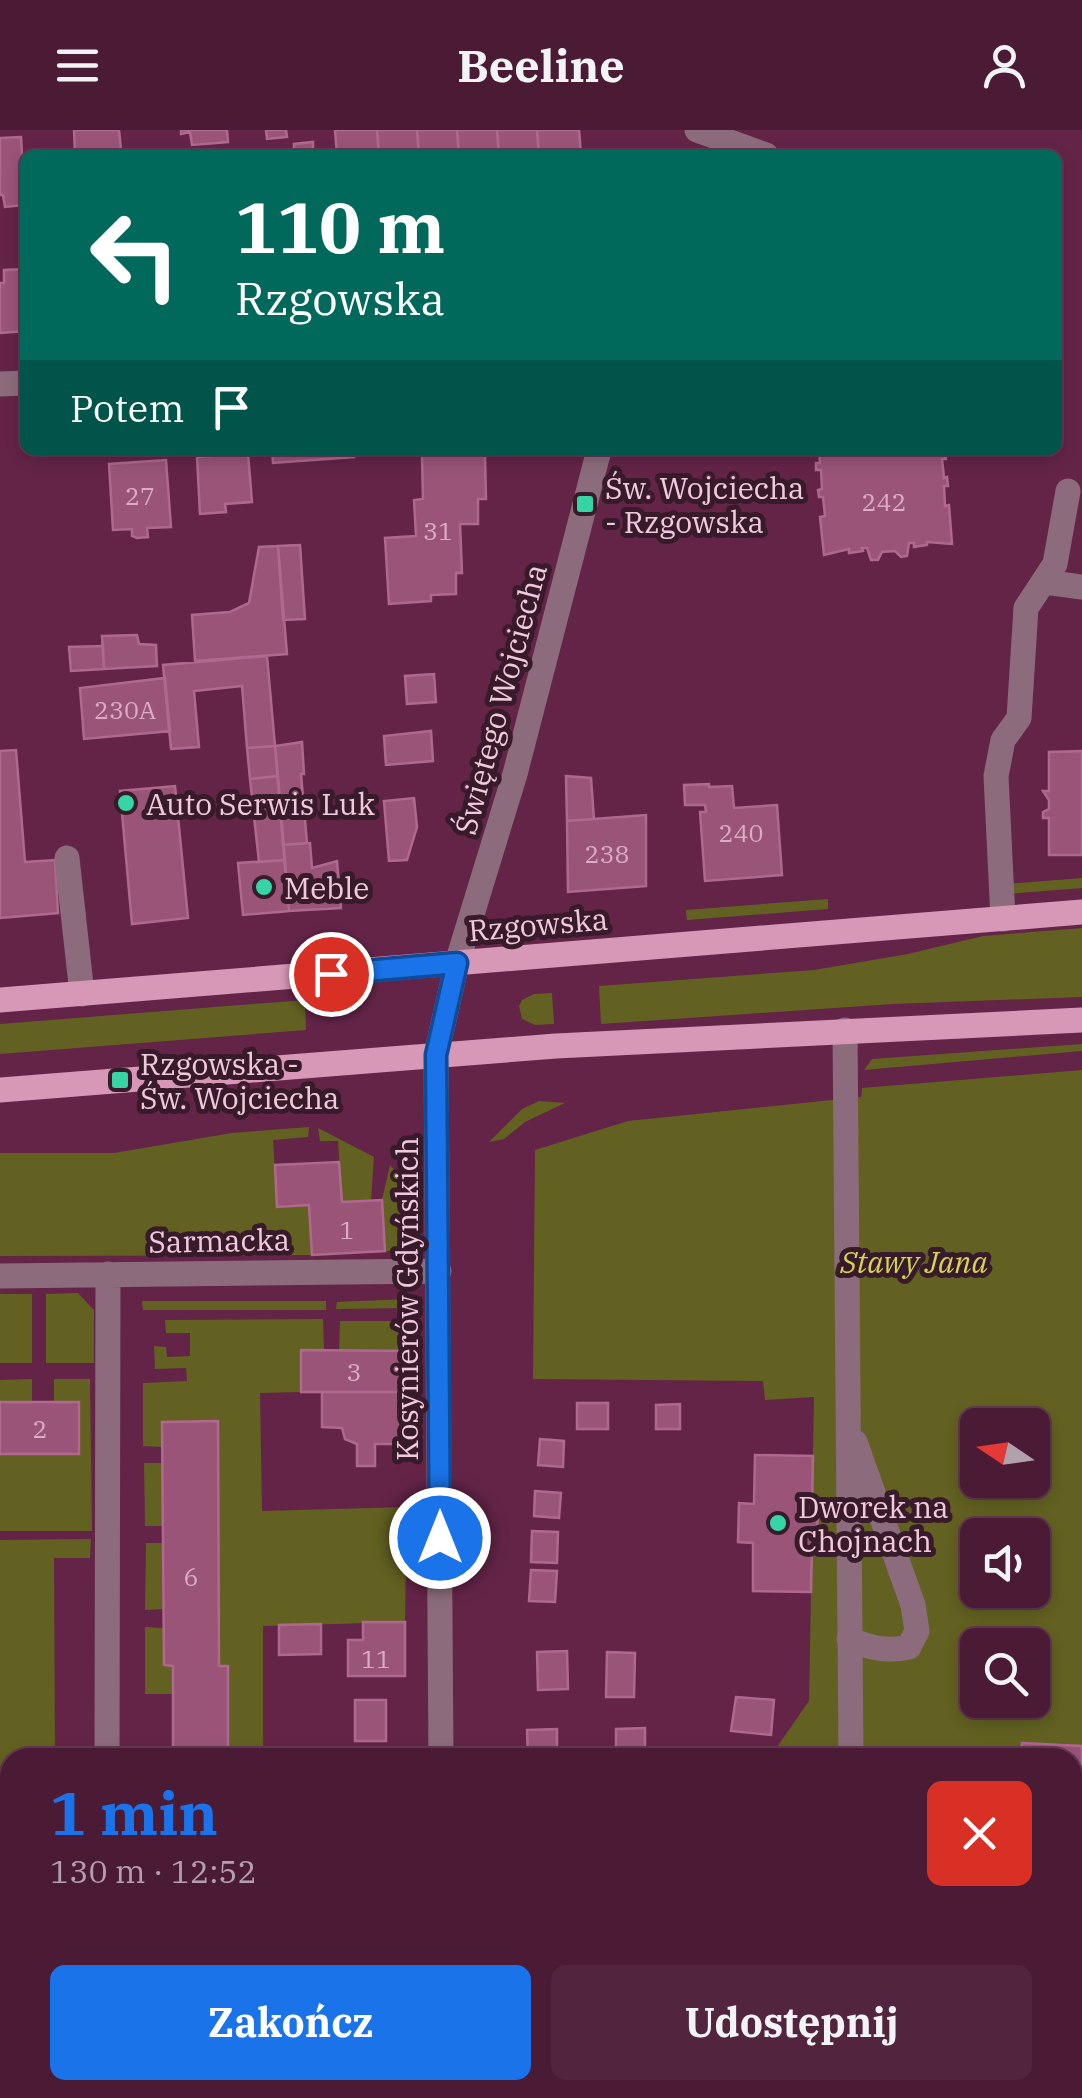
<!DOCTYPE html>
<html lang="pl">
<head>
<meta charset="utf-8">
<style>
	body { margin:0; font-family:"IBM Plex Serif",serif; background:#52243e; color:#f1f3f6; height:100vh; display:flex; flex-direction:column; font-size:38px; white-space:nowrap }
	* { box-sizing:border-box; margin:0 }
	p { font-size:32px; color:#b2a1ad }
	.icon { flex:none; width:55px; height:55px; fill:none; stroke:currentColor; stroke-width:2; stroke-linecap:round; stroke-linejoin:round }
	.map { position:relative; flex:1; overflow:hidden }
	.sheet { position:absolute; left:0px; top:1618px; width:1082px; height:352px; display:flex; flex-direction:column; background:#4b1b36; border-radius:30px 30px 0 0; box-shadow:0 5px 15px #0003,0 0 0 2px #623951 }
	.sheet>* { flex:none }
	.top-card { position:absolute; left:20px; top:20px; width:1042px; height:305px; border-radius:15px; box-shadow:0 5px 15px #0003,0 0 0 2px #623951; background:#00695c; color:#fff; overflow:hidden }
	.needle { width:65px; rotate:283deg }
	.tools { position:absolute; left:960px; top:1278px; display:grid; gap:20px }
	.tools a { display:grid; place-items:center; width:90px; height:90px; border-radius:15px; background:#4b1b36; box-shadow:0 5px 15px #0003,0 0 0 2px #623951; font-size:50px }
	.pin { position:absolute; display:grid; place-items:center; width:85px; height:85px; color:#fff; margin:-42px; border:5px solid #fff; border-radius:50%; box-shadow:0 2px 10px #0007 }
	.me { position:absolute; width:110px; margin:-55px; rotate:0deg; stroke-linejoin:round; filter:drop-shadow(0 0 8px #0008) }
	.turn { display:flex; align-items:center; gap:35px; height:210px; padding:0 50px; font-size:45px }
	.turn .icon { width:130px; height:130px; stroke-width:2.5 }
	.turn b { display:block; font-size:70px; line-height:85px }
	.then { display:flex; align-items:center; height:95px; padding:0 50px; background:#0003; gap:20px; font-size:38px }
	.round { display:grid; place-items:center; flex:none; width:105px; height:105px; border-radius:15px; background:#52243e }
	.headline { display:flex; align-items:center; justify-content:space-between; height:170px; padding:0 50px }
	h1 { font-size:60px; font-weight:700; line-height:75px; color:#1a73e8 }
	.cta { display:flex; gap:20px; margin-top:auto; padding:20px 50px }
	.cta a { flex:1; height:115px; border-radius:15px; background:#1a73e8; color:#fff; font-size:40px; font-weight:700; line-height:115px; text-align:center }
	.cta a+a { background:#52243e; color:#f1f3f6 }
	header { display:flex; justify-content:space-between; align-items:center; height:130px; padding:0 50px; background:#4b1b36; font-size:45px; font-weight:700 }
	.map>svg:first-child { display:block }
</style>
</head>
<body>
<header><svg class="icon" aria-label="menu" viewBox="0 0 24 24"><path d="M4 6h16M4 12h16M4 18h16"/></svg>Beeline<svg class="icon" aria-label="person" viewBox="0 0 24 24"><circle cx="12" cy="8" r="4"/><path d="M4 21q1-7 8-7t8 7"/></svg></header>
<div class="map">
<svg width="1082" height="1968" viewBox="0 0 1082 1968">
	<rect width="100%" height="100%" fill="#642448"/>
	<path fill="#626121" fill-rule="evenodd" d="M1082,748V758L1008,764L1007,754Z
		M828,769V779L687,790L686,780Z
		M1082,798V867L893,874L601,894L599,856L814,840L908,824L983,806Z
		M552,863L554,894L535,895L522,889L519,876L522,870L534,864Z
		M305,870L306,900L0,924V894Z
		M1082,914V921L864,940L872,929Z
		M1082,940V1968H799L800,1960H1072V1628L770,1627L809,1571L812,1413H817L818,1375L812,1374L814,1267L765,1270L763,1251L533,1249L535,1020L628,991L861,967L862,958ZM978,1295H1032V1350H978ZM978,1405H1032V1460H978ZM978,1515H1032V1570H978Z
		M539,971L565,973L525,992L504,1009L489,1012L522,979Z
		M309,997L308,1007L273,1010L277,1076L309,1075L312,1125L0,1126V1023H114L232,1003Z
		M318,998L374,1027L371,1070L342,1072L338,1011H320Z
		M390,1035L401,1048L405,1121H385L382,1070Z
		M412,1051H418L423,1121H416Z
		M78,1163L94,1180V1233H46V1164Z
		M0,1164H32V1233H0Z
		M407,1169V1178L336,1179L337,1172Z
		M142,1171H326V1180H143Z
		M323,1189L324,1220L301,1221V1262L260,1263L262,1381L407,1377L405,1492L263,1496V1627H228V1537L219,1536L217,1292H162V1317L143,1316V1253L187,1251L186,1238L155,1239L154,1216L166,1217L167,1227L190,1226V1203H166L165,1190Z
		M340,1191H408L406,1221H339Z
		M32,1249V1273L0,1272V1250Z
		M54,1249H90L92,1401H0V1324H79V1273H54Z
		M144,1333H162L163,1396H145Z
		M91,1409L90,1428H54L55,1627L10,1628V1732H0V1410Z
		M146,1413H163L164,1479L145,1480Z
		M145,1497L163,1498L164,1535L173,1536V1564H145Z"/>
	<path fill="#817f12" d="M1073,1704L1082,1707V1835L1073,1820Z
		M1073,1896L1082,1919V1968H965L964,1960H1072Z"/>
	<path fill="#995478" stroke="#b0698e" stroke-width="2.5" d="M74,0H119L121,20L75,24Z
		M181,0H227L228,12L192,15L190,2L181,4Z
		M266,0H286L287,7L267,9Z
		M335,0H377L379,25H337Z
		M377,0H417L419,25H379Z
		M417,0H457L459,25H419Z
		M457,0H497L499,25H459Z
		M497,0H537L539,25H499Z
		M537,0H579L581,25H539Z
		M21,7L25,75L5,77L3,65H0V8Z
		M313,12V25H294V14Z
		M25,139V201L0,203V153H4V140Z
		M272,320H353L354,327L273,333Z
		M431,320H494V325L485,326L486,369H478V394H460L462,443H456V464L431,465V471L389,474L385,408L416,406L414,370L423,369L422,326L431,325Z
		M819,320L945,321L946,329H942L944,348L947,347L948,356H944L945,376L949,375L952,414L927,412V415L914,417V413H909L907,426L901,427L895,421L882,422L878,430H871L867,418H862L863,421L849,423V419L824,425L820,387L825,386L823,367H819L818,360L822,359L821,340H816V333H820Z
		M248,323L252,372L225,374L226,382L200,384L197,327Z
		M166,330L171,397L147,398L148,407L137,408L132,406V399L113,400L109,334Z
		M300,415L305,489L283,490L278,416Z
		M278,416L287,524L195,531L192,485L230,482L249,473L259,417Z
		M137,505L139,514L156,515L157,536L104,539L102,506Z
		M103,516L104,539L71,541L69,517Z
		M267,526L275,616L247,618L242,556L194,561L199,617L171,619L163,535Z
		M434,544L436,572L407,574L405,546Z
		M165,548L170,601L84,609L80,558Z
		M431,601L433,631L386,635L384,606Z
		M302,612L304,644H301L307,713L283,715L275,616Z
		M275,616L278,646L250,649L247,618Z
		M16,620L25,732L55,730L58,783L0,788V621Z
		M1082,621V725H1049V688H1043V682L1049,679V670L1043,661H1049V622Z
		M278,646L285,730L259,732L250,649Z
		M566,646L591,648L594,689L567,691Z
		M709,654V657L732,656L734,678L777,675L782,745L705,751L700,682H706L705,675H685L684,655Z
		M175,656L188,788L132,794L120,661Z
		M414,668L417,697L407,730L389,731L384,671Z
		M646,685V756L568,762L567,691Z
		M310,713L312,738L337,731L341,778L289,781L283,715Z
		M285,730L289,781L243,785L238,733Z
		M339,1032L342,1072L382,1070L385,1121L312,1125L309,1075L277,1077L275,1035Z
		M301,1220L406,1221V1262H301Z
		M322,1262H403L402,1314H375V1336H357V1314L345,1309L342,1298L322,1297Z
		M0,1272H79V1324H0Z
		M577,1273H608V1299H577Z
		M680,1274V1299H656V1275Z
		M218,1291L219,1536H228V1628H173V1536L164,1535L162,1292Z
		M540,1309L564,1311L563,1337L538,1335Z
		M755,1325L813,1326L812,1374H818L817,1413H812L811,1462L753,1461V1413L738,1412L739,1373L754,1374Z
		M535,1361L561,1363L559,1388L534,1386Z
		M532,1401L558,1402L557,1433L531,1432Z
		M531,1440L557,1441L555,1472L529,1471Z
		M363,1492H405V1546H348V1510H363Z
		M321,1494V1524L279,1525V1495Z
		M567,1521L568,1559L538,1560L537,1522Z
		M607,1522L635,1523L634,1567H606Z
		M736,1567L774,1570L771,1605L731,1601Z
		M355,1570H386V1611H355Z
		M645,1598V1628H616V1599Z
		M557,1599V1628H528L527,1600Z
		M1022,1613L1082,1616V1677L1072,1676V1628H1022Z
		M10,1769V1825H0V1770Z
		M0,1848H10V1869H0Z
		M68,1960H86V1968H68Z
		M86,1960H113V1968H86Z
		M199,1960H248V1968H199Z
		M268,1960H293V1968H267Z
		M331,1960H364V1968H331Z"/>
	<g fill="none" stroke-linecap="round" stroke-linejoin="round">
		<path stroke="#8c6c7c" stroke-width="25" d="M697,0L766,25
			M0,254L25,253
			M1045,452L1082,457
			M67,728L82,864
			M1003,789L996,646L1003,610L1019,588L1026,478L1055,434L1068,361
			M845,900L851,1628
			M0,1146L439,1141
			M849,1509C870,1518 886,1522 909,1517L917,1501L913,1475L855,1312
			M107,1628L108,1144
			M441,1628L436,925L457,833L515,644L599,320
			M258,1960V1968
			M190,1968V1960
			M442,1968L443,1960"/>
		<path stroke="#d797b6" stroke-width="25" d="M0,870L1082,782
			M0,960L556,916L1082,890"/>
	</g>
	<g fill="none" stroke-linecap="round" stroke-linejoin="round">
		<g stroke="#114b97" stroke-width="25">
			<path id="route" d="M331,844L457,833L436,925L440,1408"/>
		</g>
		<use href="#route" stroke="#1a73e8" stroke-width="18"/>
	</g>
	<g fill="#37d4a6" stroke="#381b2a" stroke-width="4">
		<rect x="575" y="364" width="20" height="20" rx="5"/>
		<circle cx="126" cy="673" r="10"/>
		<circle cx="264" cy="757" r="10"/>
		<rect x="110" y="940" width="20" height="20" rx="5"/>
		<circle cx="778" cy="1393" r="10"/>
	</g>
	<g text-anchor="middle" dominant-baseline="central" stroke-width="10" stroke-linejoin="round" paint-order="stroke">
		<g font-size="25" fill="#dbacc3">
			<text x="140" y="365">27</text>
			<text x="884" y="371">242</text>
			<text x="438" y="400">31</text>
			<text x="125" y="579">230A</text>
			<text x="741" y="702">240</text>
			<text x="607" y="723">238</text>
			<text x="347" y="1099">1</text>
			<text x="354" y="1241">3</text>
			<text x="40" y="1298">2</text>
			<text x="191" y="1446">6</text>
			<text x="376" y="1528">11</text>
		</g>
		<g font-size="30" fill="#f1c9dc" stroke="#381b2a" text-anchor="start">
			<text x="605" y="357">Św. Wojciecha<tspan x="605" dy="34">- Rzgowska</tspan></text>
			<text x="146" y="673">Auto Serwis Luk</text>
			<text x="284" y="757">Meble</text>
			<text x="140" y="933">Rzgowska -<tspan x="140" dy="34">Św. Wojciecha</tspan></text>
			<text x="798" y="1376">Dworek na<tspan x="798" dy="34">Chojnach</tspan></text>
		</g>
		<g font-size="30" fill="#f1c9dc" stroke="#381b2a">
			<text transform="translate(500 569) rotate(-75)">Świętego Wojciecha</text>
			<text transform="translate(538 794) rotate(-5)">Rzgowska</text>
			<text transform="translate(219 1110) rotate(-1)">Sarmacka</text>
			<text transform="translate(406 1169) rotate(-90)">Kosynierów Gdyńskich</text>
		</g>
		<g font-size="30" font-style="italic" fill="#d7d453" stroke="#381b2a">
			<text x="914" y="1131">Stawy Jana</text>
		</g>
	</g>
</svg>
<div class="tools">
<a><svg class="needle" viewBox="-14 -14 28 28"><path d="M0-13l5 13h-10z" fill="#e53935"/><path d="M0 13l5-13h-10z" fill="#b2a1ad"/></svg></a>
<a><svg class="icon" aria-label="sound" viewBox="0 0 24 24"><path d="M4 9h4l5-4v14l-5-4H4zM17 9q2 3 0 6"/></svg></a>
<a><svg class="icon" aria-label="search" viewBox="0 0 24 24"><circle cx="10" cy="10" r="6"/><path d="M15 15l6 6"/></svg></a>
</div>
<div class="pin" style="left:331px;top:844px;background:#d93025"><svg class="icon" aria-label="arrive" viewBox="0 0 24 24"><path d="M6 21V4h12l-3 4 3 4H6"/></svg></div>
<svg class="me" style="left:440px;top:1408px" viewBox="-20 -20 40 40"><circle r="17" fill="#1a73e8" stroke="#fff" stroke-width="3"/><path d="M0-11L8 9 0 5-8 9z" fill="#fff"/></svg>
<div class="top-card">
<div class="turn"><svg class="icon" aria-label="left" viewBox="0 0 24 24"><path d="M17 20v-9H6M10 6l-5 5 5 5"/></svg><div><b>110 m</b>Rzgowska</div></div>
<div class="then">Potem<svg class="icon" aria-label="arrive" viewBox="0 0 24 24"><path d="M6 21V4h12l-3 4 3 4H6"/></svg></div>
</div>
<section class="sheet">
<div class="headline"><div><h1>1 min</h1><p>130 m · 12:52</p></div><a class="round" style="background:#d93025;color:#fff"><svg class="icon" aria-label="close" viewBox="0 0 24 24"><path d="M6 6l12 12M18 6L6 18"/></svg></a></div>
<div class="cta"><a>Zakończ</a><a>Udostępnij</a></div>
</section>
</div>
</body>
</html>
